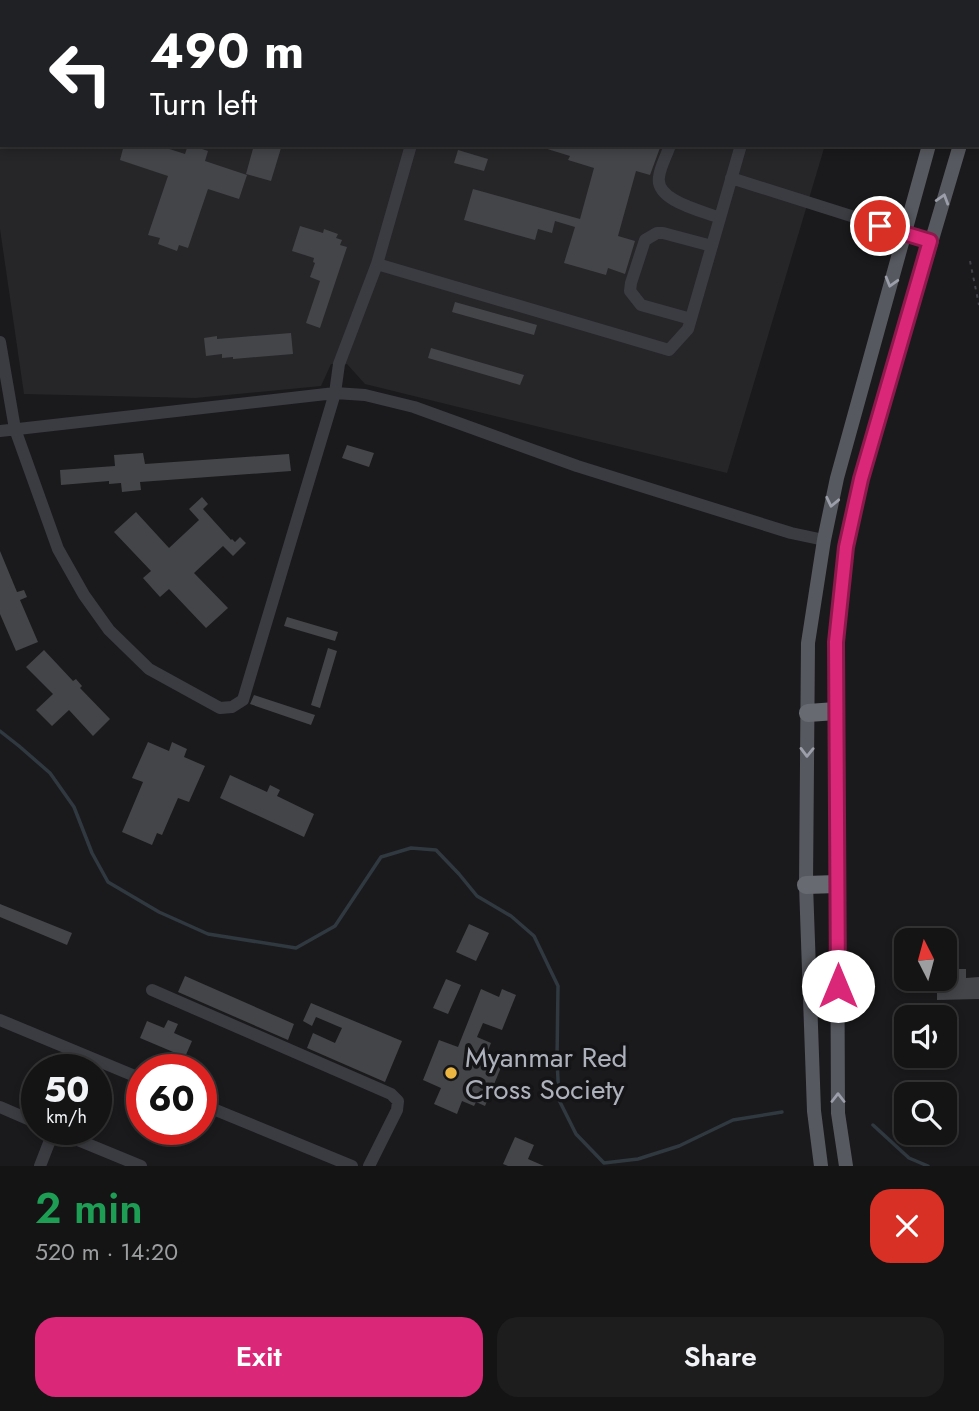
<!DOCTYPE html>
<html lang="en">
<head>
<meta charset="utf-8">
<style>
	body { margin:0; font-family:Jost,sans-serif; background:#1d1d1e; color:#f1f3f6; height:100vh; display:flex; flex-direction:column; font-size:26px; white-space:nowrap }
	* { box-sizing:border-box; margin:0 }
	p { font-size:23px; color:#9d9ea0 }
	.icon { flex:none; width:38px; height:38px; fill:none; stroke:currentColor; stroke-width:2; stroke-linecap:round; stroke-linejoin:round }
	.map { position:relative; height:1166px; overflow:hidden }
	.sheet { display:flex; flex-direction:column; background:#141415; flex:1 }
	.sheet>* { flex:none }
	.hud { position:absolute; left:0px; top:0px; width:980px; height:147px; box-shadow:0 4px 10px #0003,0 0 0 2px #333334; background:#202124; color:#fff; overflow:hidden }
	.needle { width:46px; rotate:354deg }
	.buttons { position:absolute; left:894px; top:928px; display:grid; gap:14px }
	.buttons a { display:grid; place-items:center; width:63px; height:63px; border-radius:14px; background:#141415; box-shadow:0 4px 10px #0003,0 0 0 2px #333334; font-size:35px }
	.speed { position:absolute; left:21px; top:1054px; display:flex; gap:14px; font-size:35px; font-weight:700; text-align:center }
	.speed>* { display:grid; place-content:center; width:91px; height:91px; border-radius:50%; background:#141415; box-shadow:0 4px 10px #0003,0 0 0 2px #333334; line-height:1 }
	.speed small { font-size:18px; font-weight:400 }
	.speed .limit { border:10px solid #d22; background:#fff; color:#111 }
	.pin { position:absolute; display:grid; place-items:center; width:60px; height:60px; color:#fff; margin:-30px; border:4px solid #fff; border-radius:50%; box-shadow:0 2px 7px #0007 }
	.me { position:absolute; width:77px; margin:-38px; rotate:0deg; stroke-linejoin:round; filter:drop-shadow(0 0 5px #0008) }
	.turn { display:flex; align-items:center; gap:24px; height:147px; padding:0 35px; font-size:32px }
	.turn .icon { width:91px; height:91px; stroke-width:2.5 }
	.turn b { display:block; font-size:49px; line-height:60px }
	.round { display:grid; place-items:center; flex:none; width:74px; height:74px; border-radius:21px; background:#1d1d1e }
	.overview { display:flex; align-items:center; justify-content:space-between; height:119px; padding:0 35px }
	h1 { font-size:42px; font-weight:600; line-height:52px; color:#1e9e55 }
	.button { display:flex; gap:14px; margin-top:auto; padding:14px 35px }
	.button a { flex:1; height:80px; border-radius:21px; background:#db2777; color:#fff; font-size:28px; font-weight:600; line-height:80px; text-align:center }
	.button a+a { background:#1d1d1e; color:#f1f3f6 }
	.map>svg:first-child { display:block }
</style>
</head>
<body>
<div class="map">
<svg width="979" height="1166" viewBox="0 0 979 1166">
	<rect width="100%" height="100%" fill="#1a1a1c"/>
	<path fill="#262629" d="M0,0H868L867,2H2V145H825L727,473L365,384L347,364H331L321,386L195,398L24,394L0,229Z"/>
	<g fill="none" stroke-linecap="round" stroke-linejoin="round">
		<path stroke="#303840" stroke-width="3.5" d="M0,731L19,746L50,773L74,807L92,853L108,882L159,912L208,934L296,948L335,926L381,857L411,848L436,850L459,874L477,896L511,916L534,936L558,986L557,1059L559,1100L576,1134L604,1163L638,1159L679,1146L733,1120L782,1112
			M873,1125L909,1158L928,1166"/>
	</g>
	<path fill="#444549" d="M124,145H157L185,154L188,145H190L208,151L205,161L247,175L239,199L208,189L188,248L179,245L177,251L158,244L160,238L148,235L168,176L120,160Z
		M254,145H270L281,148L271,181L246,174Z
		M541,145H661L650,175L636,171L618,236L635,241L625,274L608,268L606,275L564,263L575,227L555,221L552,233L538,229L535,240L464,220L473,189L580,219L594,168L568,160L570,156L541,147Z
		M458,150L488,159L484,171L454,163Z
		M300,226L323,233L324,229L338,234L336,238L342,240L340,245L347,247L320,328L306,323L320,281L310,277L315,263L313,262L314,258L292,251Z
		M455,302L537,325L534,335L452,312Z
		M291,333L293,354L233,359V357L222,358V354L206,356L204,338L217,336V339Z
		M431,348L524,375L520,385L428,358Z
		M347,445L374,453L369,467L342,458Z
		M143,453L145,464L289,454L291,471L140,482L141,490L122,492L121,483L109,484V481L61,485L60,470L115,466L114,455Z
		M202,497L208,504L203,509L231,540L232,539L235,542L240,537L246,543L233,556L223,546L194,573L228,608L206,628L169,589L160,597L143,578L151,571L114,532L136,512L169,548L199,520L189,509Z
		M0,551L17,592L24,590L27,597L20,600L38,642L16,651L0,614Z
		M287,617L338,632L335,641L284,626Z
		M328,648L337,651L320,708L311,705Z
		M44,650L73,681L76,679L82,686L80,688L110,719L93,736L69,710L52,726L36,710L53,694L26,667Z
		M254,695L315,715L311,725L250,704Z
		M148,742L169,751L172,742L187,749L184,757L205,766L189,802L178,798L162,835L157,833L152,845L122,832L143,782L132,778Z
		M230,775L267,792L270,785L280,790L277,796L314,814L304,837L220,798Z
		M0,904L72,933L67,945L0,917Z
		M469,924L489,933L476,961L456,952Z
		M896,935H905V948H896Z
		M954,969H966V978L979,977V999L937,1000V978H954Z
		M185,976L294,1024L288,1040L178,992Z
		M446,979L461,985L448,1014L433,1008Z
		M481,989L499,997L502,989L516,995L502,1030L483,1023L477,1037L491,1043L485,1058L502,1065L485,1106L476,1102L474,1106L462,1101L457,1114L434,1104L441,1088L423,1080L439,1040L458,1047Z
		M311,1003L402,1041L385,1082L307,1048L313,1033L335,1043L342,1028L316,1017L312,1026L303,1021Z
		M168,1020L178,1024L174,1033L192,1041L185,1057L140,1038L147,1021L164,1028Z
		M515,1137L534,1145L528,1159L544,1166H508L503,1164Z"/>
	<g fill="none" stroke-linecap="round" stroke-linejoin="round">
		<path stroke="#414348" stroke-width="2" stroke-dasharray="3.5 5" stroke-linecap="butt" d="M970,261L979,305"/>
		<path stroke="#3b3c41" stroke-width="12" d="M309,0L314,2
			M781,0V2
			M172,2L173,0
			M454,2V0
			M670,145C667,155 660,167 659,177C655,201 703,211 720,218
			M731,178L930,241
			M377,264L669,350L688,329L741,145
			M691,319L641,305L630,291L631,283L645,240L657,233H663L712,246
			M0,342L15,429L58,549L84,595L109,630L149,669L220,708L232,707L243,700L335,393L339,364L377,264L411,145
			M0,431L335,393L365,395L414,407L577,466L791,533L824,540
			M152,990L391,1094L398,1101L397,1110L369,1166
			M0,1020L142,1079
			M201,1104L352,1166
			M0,1107L37,1123
			M51,1129L141,1166
			M40,1166L54,1130"/>
		<path stroke="#575960" stroke-width="14" d="M968,2V0
			M978,84L979,81
			M821,1166L814,1111L806,885L808,643L824,540L837,478L929,145
			M846,1166L838,1113L836,642L846,547L861,479L960,145"/>
		<path stroke="#676a71" stroke-width="18" d="M808,713L836,711
			M806,885L837,884"/>
	</g>
	<defs><path id="oneway-chevron" d="M-2-3.5L2.5 0L-2 3.5" fill="none" stroke-width="1.6" stroke-linecap="round" stroke-linejoin="round" transform="scale(1.75)"/></defs>
	<g stroke="#9c9fa9">
		<use href="#oneway-chevron" transform="translate(943 199) rotate(-73)"/>
		<use href="#oneway-chevron" transform="translate(891 282) rotate(106)"/>
		<use href="#oneway-chevron" transform="translate(832 502) rotate(102)"/>
		<use href="#oneway-chevron" transform="translate(807 752) rotate(91)"/>
		<use href="#oneway-chevron" transform="translate(838 1098) rotate(-90)"/>
	</g>
	<g fill="none" stroke-linecap="round" stroke-linejoin="round">
		<g stroke="#8e194d" stroke-width="18">
			<path id="route" d="M838,986L836,642L846,547L861,479L930,241L880,226"/>
		</g>
		<use href="#route" stroke="#db2777" stroke-width="12"/>
	</g>
	<circle fill="#ecb642" stroke="#151517" stroke-width="2.5" cx="451" cy="1073" r="7"/>
	<g text-anchor="middle" dominant-baseline="central" stroke-width="7" stroke-linejoin="round" paint-order="stroke">
		<g font-size="28" fill="#adb1bb" stroke="#151517" text-anchor="start">
			<text x="465" y="1057">Myanmar Red<tspan x="465" dy="32">Cross Society</tspan></text>
		</g>
	</g>
</svg>
<div class="buttons">
<a><svg class="needle" viewBox="-14 -14 28 28"><path d="M0-13l5 13h-10z" fill="#e53935"/><path d="M0 13l5-13h-10z" fill="#9d9ea0"/></svg></a>
<a><svg class="icon" aria-label="sound" viewBox="0 0 24 24"><path d="M4 9h4l5-4v14l-5-4H4zM17 9q2 3 0 6"/></svg></a>
<a><svg class="icon" aria-label="search" viewBox="0 0 24 24"><circle cx="10" cy="10" r="6"/><path d="M15 15l6 6"/></svg></a>
</div>
<div class="speed"><div>50<small>km/h</small></div><div class="limit">60</div></div>
<div class="pin" style="left:880px;top:226px;background:#d93025"><svg class="icon" aria-label="arrive" viewBox="0 0 24 24"><path d="M6 21V4h12l-3 4 3 4H6"/></svg></div>
<svg class="me" style="left:838px;top:986px" viewBox="-20 -20 40 40"><circle r="19" fill="#fff"/><path d="M0-13L10 11 0 6-10 11z" fill="#db2777"/></svg>
<div class="hud">
<div class="turn"><svg class="icon" aria-label="left" viewBox="0 0 24 24"><path d="M17 20v-9H6M10 6l-5 5 5 5"/></svg><div><b>490 m</b>Turn left</div></div>
</div>
</div>
<section class="sheet">
<div class="overview"><div><h1>2 min</h1><p>520 m · 14:20</p></div><a class="round" style="background:#d93025;color:#fff"><svg class="icon" aria-label="close" viewBox="0 0 24 24"><path d="M6 6l12 12M18 6L6 18"/></svg></a></div>
<div class="button"><a>Exit</a><a>Share</a></div>
</section>
</body>
</html>
